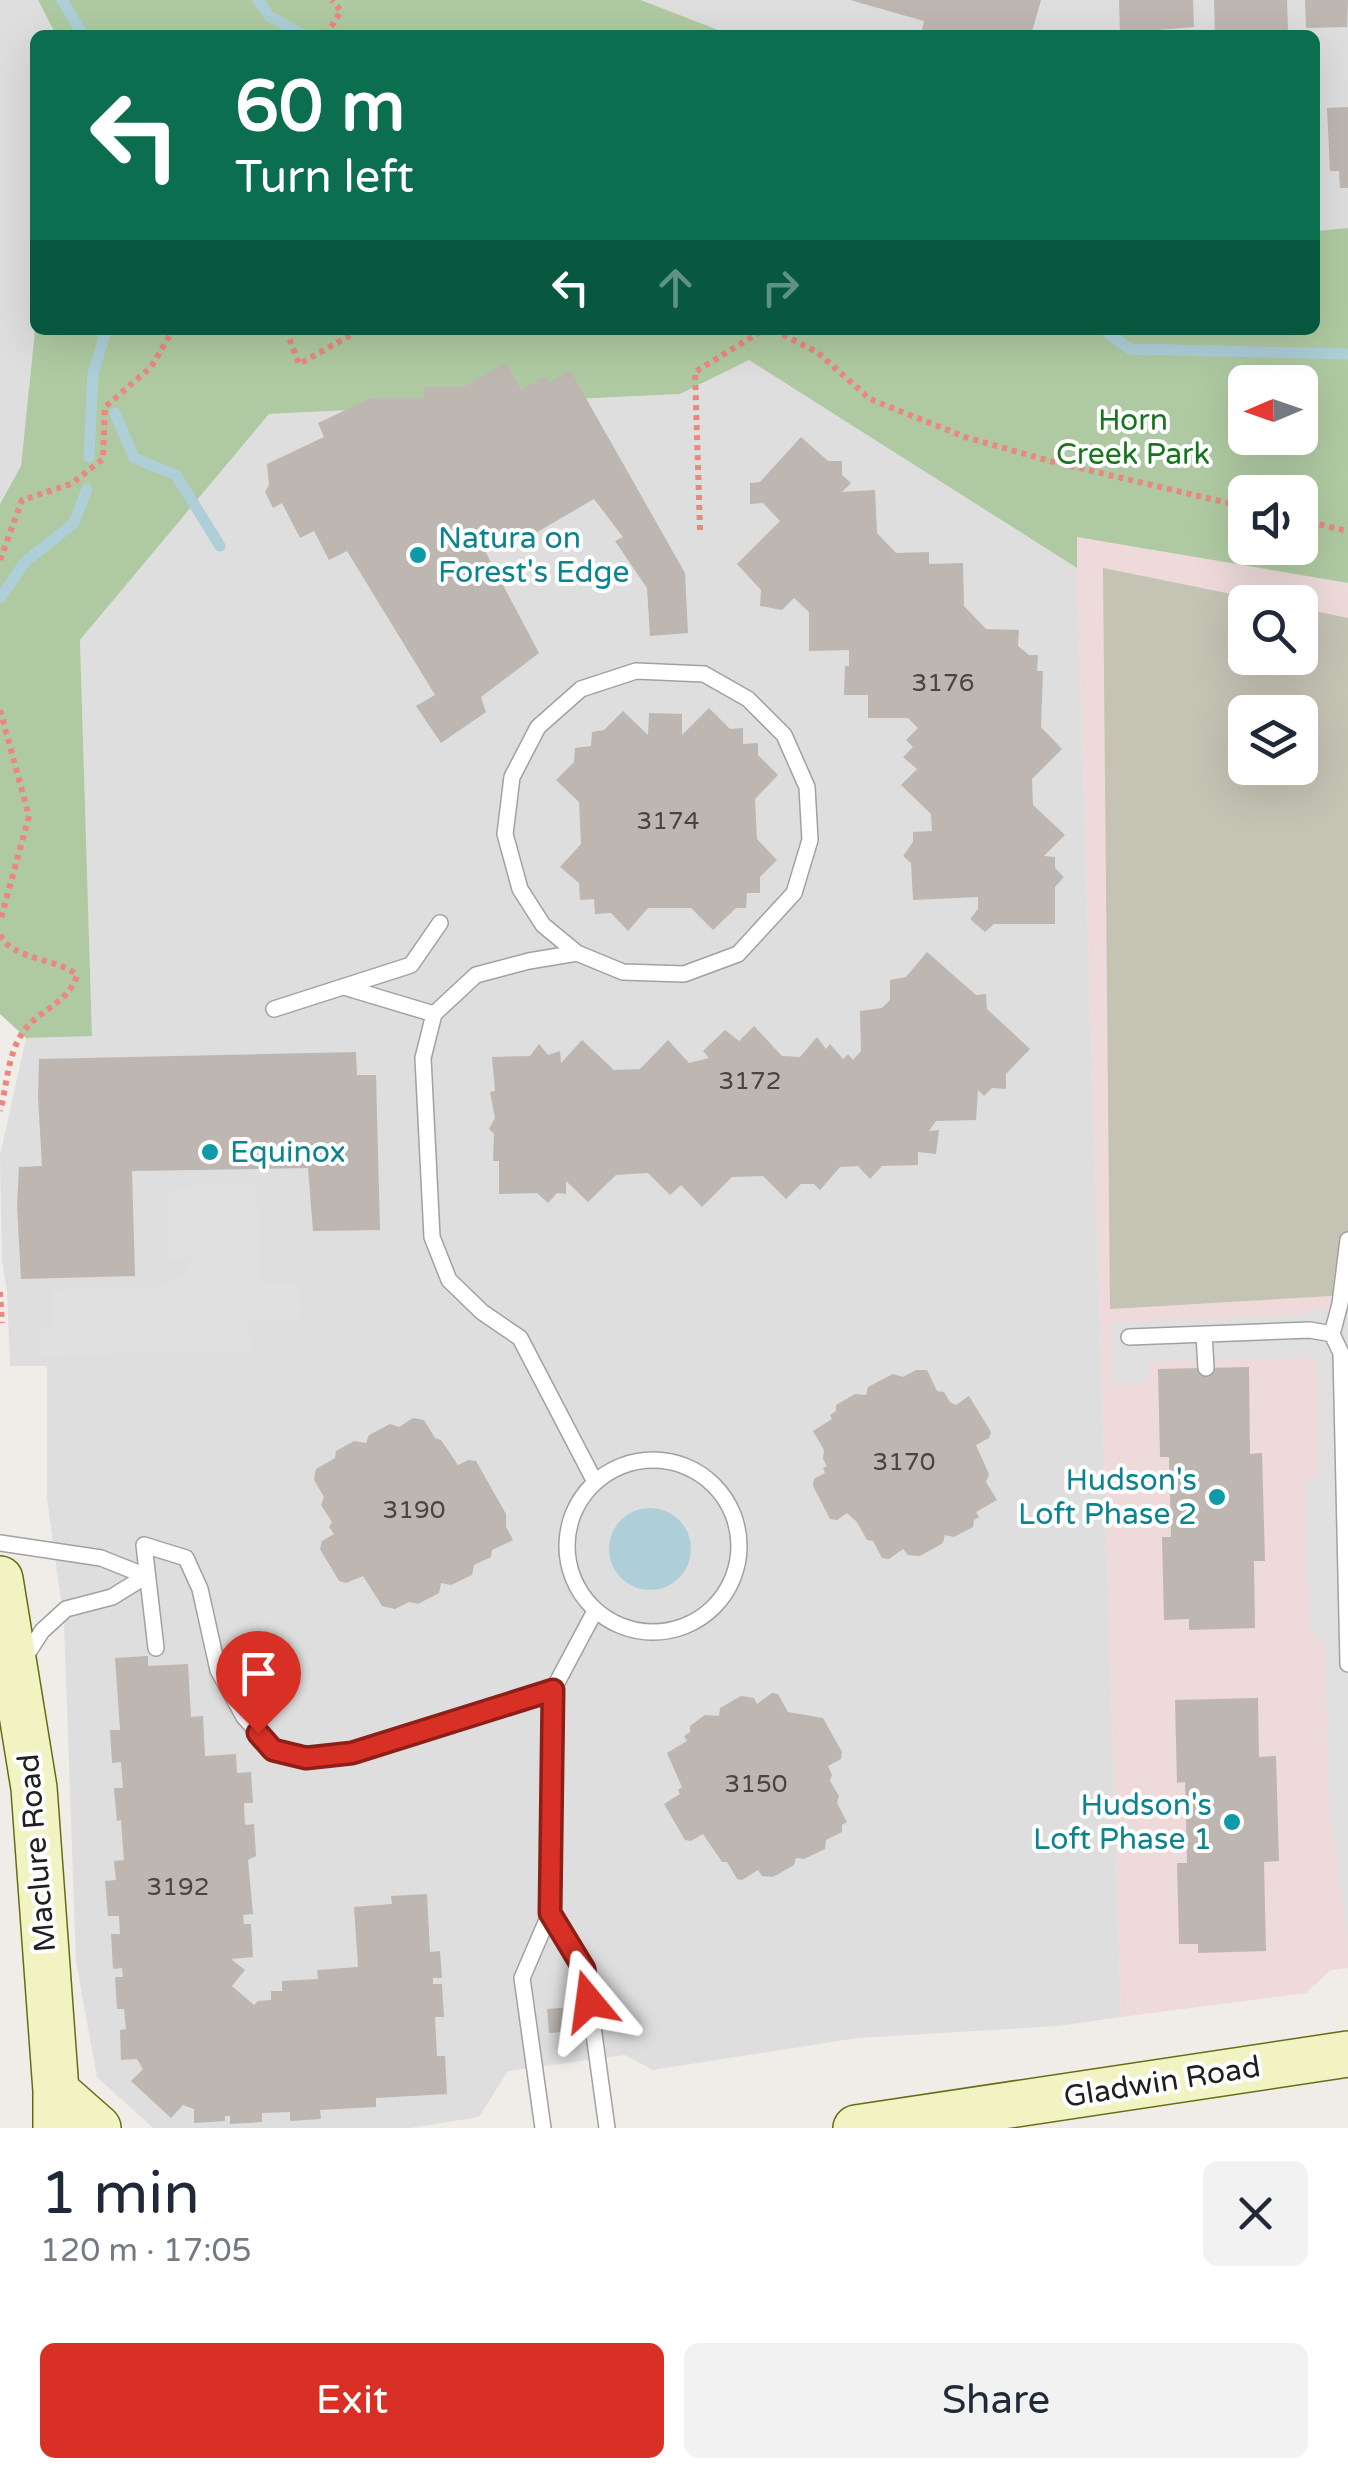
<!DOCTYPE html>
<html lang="en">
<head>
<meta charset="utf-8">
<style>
	body { margin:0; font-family:"Varela Round",sans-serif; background:#f2f2f3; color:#1f2937; height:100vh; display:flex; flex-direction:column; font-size:38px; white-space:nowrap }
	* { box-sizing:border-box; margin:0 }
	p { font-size:32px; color:#747a83 }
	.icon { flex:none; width:55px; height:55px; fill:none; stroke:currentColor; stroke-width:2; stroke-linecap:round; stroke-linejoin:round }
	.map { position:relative; height:2128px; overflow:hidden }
	.details { display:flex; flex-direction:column; background:#fff; flex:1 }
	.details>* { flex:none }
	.top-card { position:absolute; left:30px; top:30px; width:1290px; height:305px; border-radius:15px; box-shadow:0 10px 40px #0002; background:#0b6e4f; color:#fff; overflow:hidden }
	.needle { width:65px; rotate:268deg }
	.buttons { position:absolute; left:1228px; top:365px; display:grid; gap:20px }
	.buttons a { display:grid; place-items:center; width:90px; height:90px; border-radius:15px; background:#fff; box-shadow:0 10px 40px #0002; font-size:50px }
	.pin { position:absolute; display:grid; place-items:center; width:85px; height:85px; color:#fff; margin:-102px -42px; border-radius:50% 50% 50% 0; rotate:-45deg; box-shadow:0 0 10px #0007 }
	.pin .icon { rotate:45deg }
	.me { position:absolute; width:110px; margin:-55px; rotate:344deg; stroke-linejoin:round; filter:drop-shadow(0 0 8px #0008) }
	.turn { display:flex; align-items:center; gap:35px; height:210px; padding:0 40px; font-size:45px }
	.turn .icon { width:130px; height:130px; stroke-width:2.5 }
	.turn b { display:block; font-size:70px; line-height:85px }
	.lanes { display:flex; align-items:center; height:95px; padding:0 40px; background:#0003; justify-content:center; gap:50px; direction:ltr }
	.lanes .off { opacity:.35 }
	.round { display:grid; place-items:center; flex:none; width:105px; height:105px; border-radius:15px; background:#f2f2f3 }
	.summary { display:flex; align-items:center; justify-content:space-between; height:170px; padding:0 40px }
	h1 { font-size:60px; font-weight:600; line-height:75px }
	.primary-button { display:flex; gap:20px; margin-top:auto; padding:20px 40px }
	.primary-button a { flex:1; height:115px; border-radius:15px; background:#d93025; color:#fff; font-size:40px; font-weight:600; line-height:115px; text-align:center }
	.primary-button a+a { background:#f2f2f3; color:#1f2937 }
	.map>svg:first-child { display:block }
</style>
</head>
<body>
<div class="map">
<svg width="1348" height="2128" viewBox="0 0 1348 2128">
	<rect width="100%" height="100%" fill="#f0ede8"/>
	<path fill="#dedede" d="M0,0H38L56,35H35V330L21,466L0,504Z
		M641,0H1348V228L1315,231V35H731Z
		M749,359L1077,568L1121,2017L1058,2026L857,2038L653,2070L625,2055L508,2071L479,2117L410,2128H153L97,2077L76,1962L64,1623L47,1498V1366H10L7,1292L2,1261L0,1155L26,1038L92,1035L80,640L269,414L680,394Z"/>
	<path fill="#eedada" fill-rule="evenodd" d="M1076,536L1348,583V1968L1331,1970L1306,1993L1121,2017ZM1245,602H1300V658H1245ZM1245,712H1300V768H1245Z"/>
	<path fill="#c4c3b4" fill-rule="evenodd" d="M1103,568L1271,602H1245V658H1300V608L1348,618V1295L1110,1309ZM1245,712H1300V768H1245Z"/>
	<path fill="#afcaa2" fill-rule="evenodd" d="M38,0H641L731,35H56Z
		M1348,228V583L1077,537V568L749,360L680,394L269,414L80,640L92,1036L26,1038L0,1014V504L21,466L35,330H1315V231ZM1245,382H1300V438H1245ZM1245,492H1300V548H1245Z"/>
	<path fill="#e0e0e0" d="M257,1182L260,1283H300L301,1319L249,1321L250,1351L39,1356V1330L53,1325L52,1290L162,1287L184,1275L192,1258L169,1259L167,1190L195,1189L196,1184Z
		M1314,1309L1348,1311V1943L1329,1806L1325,1648L1323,1638L1309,1631L1305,1484L1318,1475V1363L1316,1359L1308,1358L1152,1362L1148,1366V1382L1112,1384L1111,1323L1301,1315Z"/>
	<path fill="#aecfd8" d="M609 1549a41 41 0 1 1 82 0a41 41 0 1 1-82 0Z"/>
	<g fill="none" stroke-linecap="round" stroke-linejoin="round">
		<path stroke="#aecfd8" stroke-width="11" d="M62,0L83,35
			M258,0L269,16L303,35
			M1104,330L1130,349L1348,354
			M115,413L134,458L176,475L220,546
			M89,457L93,374L106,330
			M0,598L25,562L74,523L87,489"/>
	</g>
	<path fill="#bdb6b1" d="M850,0H1041L1031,35H924L921,34L924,21Z
		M1119,0H1193L1194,27L1120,33Z
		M1214,0H1287L1288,31L1215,35Z
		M1305,0H1348L1347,27L1306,28Z
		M1348,107V188H1340L1339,171H1330L1327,108Z
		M505,363L521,390L545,376L549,383L570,370L685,573L688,633L650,636L647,588L615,541L623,537L594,499L515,545L506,535L484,549L539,653L481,697L486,712L441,743L416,706L435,695L347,551L329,560L314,531L300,538L282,503L273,508L265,492L269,485L267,464L324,437L318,423L371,398H424V387H464Z
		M801,437L828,461H842V475L851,483L842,492L875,490L877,533L896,553L929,552V564L963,563L964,606L986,629L1019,630L1018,646L1029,655H1038L1037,671H1043L1041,727L1062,749L1032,779L1033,805L1065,835L1044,856L1055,857V868L1064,877L1055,887V924H994L985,932L970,919L978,909V897L913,900L911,863L903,856L913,842V832L932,831L931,814L901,785L917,769L903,757L913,747L906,740L918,728L908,718H868V695H844L845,666H849V650L809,651V612L794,598L782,610L760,606L761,590L737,564L780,521L763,503L750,504V483L760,482Z
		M709,708L730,729L743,728V744L758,743V755L778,775L755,799L757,839L777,860L760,877V893H747L746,908H736L713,930L691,908H648L628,931L611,913L595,914L594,899L580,900L579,883L560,867L581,844L579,802L556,780L574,762L575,748L591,746L592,732L604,730L623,711L648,735L649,713L682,714V735Z
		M927,952L976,995L986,994L987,1009L1030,1049L1006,1074V1089L992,1088L984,1096L978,1090L976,1120L936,1121L929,1131L939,1130L936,1154L918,1152V1165L882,1166L870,1179L858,1166L840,1167L820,1190L814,1184H801L786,1199L763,1176L732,1177L702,1207L681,1185L670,1195L648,1173L616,1175L588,1202L566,1181V1194L557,1193L548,1203L537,1193L499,1194V1161H493L494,1134L489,1129L495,1118L490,1092L495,1091L492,1057L530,1056L539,1044L548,1055L560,1051L561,1063L582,1040L614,1070L640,1069L668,1040L689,1063L709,1058L703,1051L725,1030L739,1041L754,1026L782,1056L800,1057L817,1037L826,1049L830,1044L843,1059L848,1054L853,1060L861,1051L860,1011L882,1008L890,1000V980L906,977Z
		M356,1052L357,1075H376L380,1230L313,1231L308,1168L132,1171L135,1276L21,1279L17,1205L19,1167L42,1166L38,1097L39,1059Z
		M1249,1367L1250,1454L1262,1453L1265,1561H1254L1255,1628L1189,1630V1619L1164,1620L1162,1537H1171L1169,1457H1160L1158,1369Z
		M916,1370H927L937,1391L944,1392L950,1402L956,1405L969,1396L991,1432L989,1438L976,1445L989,1474L986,1482L997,1500L976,1512L979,1517L974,1520L973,1527L954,1537L945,1535L943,1543L920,1556L908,1555L903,1549L889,1559L882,1558L873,1541L867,1540L857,1522L847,1513L837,1520L830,1519L813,1486L814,1479L825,1473L823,1468L827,1466L823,1459L824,1450L813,1431L832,1419L830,1415L836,1411V1405L855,1394L866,1395L868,1387L893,1374L903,1377Z
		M413,1418L424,1420L435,1438L441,1440L458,1465L468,1460L476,1461L506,1514V1527L513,1540L492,1550L491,1557L474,1565L472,1575L451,1585L441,1583L439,1593L418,1604L409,1602L395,1609L382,1606L363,1576L346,1583L339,1581L320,1549L322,1541L334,1534L329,1527L332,1522L321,1505L324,1497L314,1480L316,1469L335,1458L336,1451L354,1441L366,1443L369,1435L390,1424L399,1427Z
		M148,1656V1666L188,1664L191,1717L203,1716L205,1756L236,1754L237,1773L251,1772L253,1803H244L245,1825L254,1824L256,1856L248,1860L253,1914L243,1915L244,1924H251L253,1957L231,1959L245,1970L232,1986L254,2005L258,2001L271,2000V1991H282V1981L318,1979L317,1970L358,1967L354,1907L392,1904L391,1896L427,1894L430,1952L440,1951L442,1978H433V1984H442L444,2017H435L437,2056H445L447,2094L376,2098V2107L320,2110L321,2119L290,2121V2112L262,2113V2122L230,2124V2116H225V2121L194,2123V2109L183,2105L171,2118L131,2081L143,2069L137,2059L121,2060L120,2030L126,2029L124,2009H117L115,1977H123L122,1968L113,1969L111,1934H120L119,1916H108L105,1881L116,1880L114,1861L124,1860L121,1820L117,1821L114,1788H123L121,1762L112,1763L110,1730H120L115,1658Z
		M772,1693L778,1694L788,1712L823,1718L842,1752L841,1759L828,1766L832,1775L830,1781L839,1796L837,1803L847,1822L842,1825V1832L826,1840L825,1849L804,1859L796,1858L794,1865L773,1877L762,1876L758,1870L742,1880L737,1879L727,1862H722L703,1834L691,1841L685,1840L664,1804L680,1794L678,1790L682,1787L667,1753L687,1741L684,1736L690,1732V1726L705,1715L719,1716L720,1708L741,1696L754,1698L757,1704Z
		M1258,1698L1259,1757L1276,1756L1279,1861L1264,1862L1266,1951L1198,1953V1944H1179L1177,1863H1187L1185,1782L1177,1783L1175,1700Z
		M572,2007L574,2031L549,2033L547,2009Z"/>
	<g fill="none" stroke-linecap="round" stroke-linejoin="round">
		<g stroke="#a1a1a1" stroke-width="18">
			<path id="service" d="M577,953L543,925L520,889L505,834L512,777L538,727L581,689L636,671L704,674L748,699L784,735L807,787L810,840L794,893L738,954L684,974L623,972L577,953L529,961L476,975L434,1014L423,1058L432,1237L449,1280L482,1312L520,1338L594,1480
				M344,987L434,1014
				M274,1009L411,965L440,923
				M1332,1334L1340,1304L1348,1240
				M1204,1335L1206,1368
				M1129,1337L1310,1330L1332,1334L1341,1353L1348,1664
				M567 1546a86 86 0 1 1 172 0a86 86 0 1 1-172 0Z
				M0,1543L101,1558L146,1576
				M156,1648L144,1545L186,1558L200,1589L218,1670L244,1717L273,1749L306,1758L352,1753L553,1690
				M24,1659L42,1631L66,1609L112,1597L146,1576
				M550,1913L585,1969L607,2128
				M543,2128L522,1978L550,1913L553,1690L595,1611"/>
		</g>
		<g stroke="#656d12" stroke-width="48">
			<path id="secondary" d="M0,1579L34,1788L56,2091V2128
				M56,2091L98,2128
				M856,2128L1348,2054"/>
		</g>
		<path stroke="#ea887f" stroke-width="6" stroke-dasharray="5 5" stroke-linecap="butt" d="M326,35L341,11L332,0
			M286,330L299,364L360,330
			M774,330L817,352L870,399L965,437L1050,461L1245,507
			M1300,520L1348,531
			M700,530L695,372L763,330
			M0,560L22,500L71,484L103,459L105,407L151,367L173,330
			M0,710L29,816L0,922
			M0,935C14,961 55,957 77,975C69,1002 43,1008 27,1027C7,1050 8,1083 0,1111
			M0,1292L2,1323"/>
		<use href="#service" stroke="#fff" stroke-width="15"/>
		<use href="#secondary" stroke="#f1f3c3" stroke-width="45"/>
	</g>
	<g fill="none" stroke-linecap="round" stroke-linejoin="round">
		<g stroke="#8d1f18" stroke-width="25">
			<path id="route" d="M258,1733L273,1750L306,1758L352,1753L553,1690L550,1913L584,1969L589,2001"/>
		</g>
		<use href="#route" stroke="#d93025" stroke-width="18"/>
	</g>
	<g fill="#0f9aa8" stroke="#fff" stroke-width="4">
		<circle cx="418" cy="555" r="10"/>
		<circle cx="210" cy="1152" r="10"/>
		<circle cx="1217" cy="1497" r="10"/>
		<circle cx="1232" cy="1822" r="10"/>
	</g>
	<g text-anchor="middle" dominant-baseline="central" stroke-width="8" stroke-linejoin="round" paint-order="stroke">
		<g font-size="25" fill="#474644">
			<text x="943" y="683">3176</text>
			<text x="668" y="821">3174</text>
			<text x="750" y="1081">3172</text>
			<text x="904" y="1462">3170</text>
			<text x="414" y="1510">3190</text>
			<text x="756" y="1784">3150</text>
			<text x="178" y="1887">3192</text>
		</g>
		<g font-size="30" fill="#19741f" stroke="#fff">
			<text x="1133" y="420">Horn<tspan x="1133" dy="34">Creek Park</tspan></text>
		</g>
		<g font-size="30" fill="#0d838f" stroke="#fff" text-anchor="start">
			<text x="438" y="538">Natura on<tspan x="438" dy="34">Forest's Edge</tspan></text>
			<text x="230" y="1152">Equinox</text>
			<text x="1197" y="1480" text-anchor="end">Hudson's<tspan x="1197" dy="34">Loft Phase 2</tspan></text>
			<text x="1212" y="1805" text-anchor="end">Hudson's<tspan x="1212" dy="34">Loft Phase 1</tspan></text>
		</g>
		<g font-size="30" fill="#202020" stroke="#fff">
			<text transform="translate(37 1853) rotate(-95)">Maclure Road</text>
			<text transform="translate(1162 2082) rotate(-9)">Gladwin Road</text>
		</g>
	</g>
</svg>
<div class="buttons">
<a><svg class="needle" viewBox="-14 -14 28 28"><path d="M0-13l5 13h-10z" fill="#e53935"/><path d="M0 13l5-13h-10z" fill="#747a83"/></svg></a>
<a><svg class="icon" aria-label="sound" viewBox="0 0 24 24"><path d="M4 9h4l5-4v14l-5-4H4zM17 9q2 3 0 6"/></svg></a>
<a><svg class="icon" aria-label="search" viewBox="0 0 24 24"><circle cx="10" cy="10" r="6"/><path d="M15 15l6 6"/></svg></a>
<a><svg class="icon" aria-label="layers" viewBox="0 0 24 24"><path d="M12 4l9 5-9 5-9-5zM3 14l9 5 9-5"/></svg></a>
</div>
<div class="pin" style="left:258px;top:1733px;background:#d93025"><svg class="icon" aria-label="arrive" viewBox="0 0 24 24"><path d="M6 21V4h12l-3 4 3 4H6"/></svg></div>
<svg class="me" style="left:589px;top:2001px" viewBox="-20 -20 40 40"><path d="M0-17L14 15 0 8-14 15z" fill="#d93025" stroke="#fff" stroke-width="4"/></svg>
<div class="top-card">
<div class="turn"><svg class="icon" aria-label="left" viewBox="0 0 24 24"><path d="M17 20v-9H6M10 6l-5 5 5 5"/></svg><div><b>60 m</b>Turn left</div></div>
<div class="lanes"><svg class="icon" aria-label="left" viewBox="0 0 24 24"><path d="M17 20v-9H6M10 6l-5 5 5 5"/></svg><svg class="icon off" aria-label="ahead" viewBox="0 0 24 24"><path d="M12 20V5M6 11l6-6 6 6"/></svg><svg class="icon off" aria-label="right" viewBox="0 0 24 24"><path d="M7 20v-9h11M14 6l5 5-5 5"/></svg></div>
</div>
</div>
<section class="details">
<div class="summary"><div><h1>1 min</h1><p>120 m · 17:05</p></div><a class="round"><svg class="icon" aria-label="close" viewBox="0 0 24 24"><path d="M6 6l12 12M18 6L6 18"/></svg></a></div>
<div class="primary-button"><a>Exit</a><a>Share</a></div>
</section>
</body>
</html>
